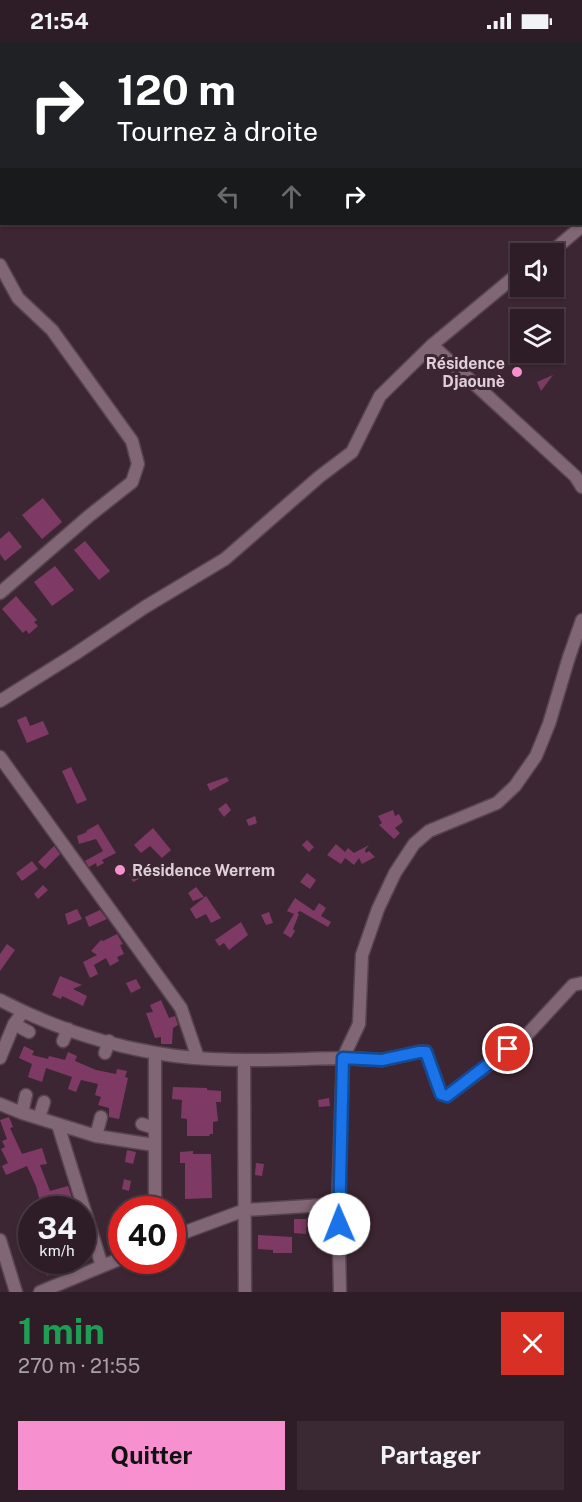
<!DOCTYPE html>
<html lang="fr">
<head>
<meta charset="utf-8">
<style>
	body { margin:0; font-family:"Public Sans",sans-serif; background:#3a2932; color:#f1f3f6; height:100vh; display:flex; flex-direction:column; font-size:22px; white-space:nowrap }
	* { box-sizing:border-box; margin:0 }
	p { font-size:20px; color:#a7a1a7 }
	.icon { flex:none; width:33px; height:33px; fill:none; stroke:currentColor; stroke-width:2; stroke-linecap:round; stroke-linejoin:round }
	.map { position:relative; height:1250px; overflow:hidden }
	.panel { display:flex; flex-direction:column; background:#2e1c26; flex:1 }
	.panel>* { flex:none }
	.top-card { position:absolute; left:0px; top:0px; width:582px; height:183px; box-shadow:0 2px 4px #0004,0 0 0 2px #493a43; background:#202124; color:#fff; overflow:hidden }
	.fabs { position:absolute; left:510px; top:201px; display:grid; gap:12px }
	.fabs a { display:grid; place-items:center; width:54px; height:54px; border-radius:0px; background:#2e1c26; box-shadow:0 2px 4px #0004,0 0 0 2px #493a43; font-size:30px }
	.speed { position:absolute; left:18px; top:1154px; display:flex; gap:12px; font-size:30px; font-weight:700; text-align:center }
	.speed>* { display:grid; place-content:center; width:78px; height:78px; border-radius:50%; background:#2e1c26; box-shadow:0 2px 4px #0004,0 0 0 2px #493a43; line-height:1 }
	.speed small { font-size:15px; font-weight:400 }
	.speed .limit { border:9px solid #d22; background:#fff; color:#111 }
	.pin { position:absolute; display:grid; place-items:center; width:51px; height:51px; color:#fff; margin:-26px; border:3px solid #fff; border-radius:50%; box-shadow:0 2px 6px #0007 }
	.me { position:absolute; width:66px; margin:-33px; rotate:359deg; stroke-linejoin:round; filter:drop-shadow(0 0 4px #0008) }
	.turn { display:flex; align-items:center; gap:21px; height:126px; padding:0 18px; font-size:27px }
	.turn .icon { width:78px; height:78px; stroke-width:2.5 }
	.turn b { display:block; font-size:42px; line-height:51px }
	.lanes { display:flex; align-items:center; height:57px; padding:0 18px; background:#0003; justify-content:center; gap:30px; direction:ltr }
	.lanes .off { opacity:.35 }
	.round { display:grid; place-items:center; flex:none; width:63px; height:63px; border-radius:0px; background:#3a2932 }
	.headline { display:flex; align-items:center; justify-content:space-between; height:102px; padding:0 18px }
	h1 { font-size:36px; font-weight:700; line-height:45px; color:#1e9e55 }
	.button { display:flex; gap:12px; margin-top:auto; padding:12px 18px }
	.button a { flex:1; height:69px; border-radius:0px; background:#f790cf; color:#111; font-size:24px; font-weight:700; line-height:69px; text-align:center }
	.button a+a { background:#3a2932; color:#f1f3f6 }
	.status { display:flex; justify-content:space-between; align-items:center; height:42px; padding:0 30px; background:#2e1c26; direction:ltr }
	.status svg { height:16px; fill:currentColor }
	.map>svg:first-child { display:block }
</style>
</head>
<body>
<div class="status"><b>21:54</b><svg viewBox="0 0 49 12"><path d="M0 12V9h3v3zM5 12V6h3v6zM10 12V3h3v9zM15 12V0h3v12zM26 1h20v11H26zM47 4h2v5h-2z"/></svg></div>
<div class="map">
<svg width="582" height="1250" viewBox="0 0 582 1250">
	<rect width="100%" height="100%" fill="#3d2633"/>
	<path fill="#7e3a65" d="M553,333L541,349L537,340Z
		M43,456L62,480L42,497L22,473Z
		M9,489L22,505L5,519L0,512V497Z
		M85,499L110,529L99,538L74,508Z
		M55,524L74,548L52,564L34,540Z
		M16,554L37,578L34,580L38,584L29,592L26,588L23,591L2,567Z
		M26,674L30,684L43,679L49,692L27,701L17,678Z
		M71,725L87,758L77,762L62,729Z
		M227,735L229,739L210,749L207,742Z
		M226,761L231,768L224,775L218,767Z
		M393,768L395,774L399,772L403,780L395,786L400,791L394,797L379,783L382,781L378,774Z
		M255,774L257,781L249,784L246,778Z
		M98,782L116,811L102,818L104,821L97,825L96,821L89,825L85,819L103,809L96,797L79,802L77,794L87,790L86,789Z
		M153,786L171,808L162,816L150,804L141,811L134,803Z
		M307,798L314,805L309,810L302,803Z
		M336,802L345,810L348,806L354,811L369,803L365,808L366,811L369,809L375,815L362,822L359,816L354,823L345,816L341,822L327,813Z
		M54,804L60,812L45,827L38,820Z
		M32,819L38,827L22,839L16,831Z
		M137,829L141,836L133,840L129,832Z
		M307,831L316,838L310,847L300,840Z
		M43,843L48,848L38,857L34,852Z
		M196,845L204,855L193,859L188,851Z
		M206,854L221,876L211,881L206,872L196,877L190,867Z
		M295,856L314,869L319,861L326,866L321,874L331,880L328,885L300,869L297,871L299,872L293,887L295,889L291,896L283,891L294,872L287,869Z
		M77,867L82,877L68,883L65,872Z
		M100,868L107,877L89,885L85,875Z
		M269,870L273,881L266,883L261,873Z
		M241,880L248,893L229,908L224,901L219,904L215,898Z
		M117,892L123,902L120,903L124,912L117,915L119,919L110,924L106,916L94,923L98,932L90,936L83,920L97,913L91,909L101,898L103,899Z
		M7,902L15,908L0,929V912Z
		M60,934L82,943L73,947L87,954L83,964L62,954L61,957L52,953Z
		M136,937L141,946L131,951L126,941Z
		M161,958L169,976L175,974L178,983L173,986L172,1002H161V995L155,996L146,971L153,970L150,963Z
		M24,1004L34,1009L32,1013L48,1017L49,1014L65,1018L68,1010L77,1014L75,1019L96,1028L116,1032L117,1027L127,1029L125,1035L128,1036L119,1077L109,1075V1066L98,1063L101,1055L95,1053L98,1042L81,1038L76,1050L68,1047L72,1035L46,1026L42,1040L28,1035L32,1022L19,1016Z
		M173,1045L207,1046V1048L221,1049V1060H216L218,1079L213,1080V1092H210L209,1094H187V1077L181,1076L182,1058L172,1057Z
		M329,1056L330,1064L319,1065L318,1058Z
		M9,1075L13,1085L10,1086L22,1112L42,1106L47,1122L40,1123L50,1149L68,1144L75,1165L69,1167L67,1160L42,1167L36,1144L27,1124L6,1133L2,1124L8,1121L1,1107L5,1105L2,1099L7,1097L0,1078Z
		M127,1108L136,1110L133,1122L125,1120Z
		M193,1109V1112H211L212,1156L185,1157V1121H180V1110Z
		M256,1121L264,1122L262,1134L255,1133Z
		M124,1137L131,1139L129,1149L122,1147Z
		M32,1171V1195L22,1176Z
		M294,1177H307L306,1192L294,1191Z
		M258,1193L292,1195V1211H273V1208L258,1207Z
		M40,1218H73L57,1225L59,1228L47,1234Z"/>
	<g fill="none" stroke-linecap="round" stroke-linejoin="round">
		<g stroke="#584450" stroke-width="15">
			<path id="minor" d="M549,212L582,184
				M0,223L18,256L52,288L132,399L138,422L132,440L89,474L0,551
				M432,303L575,434L582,445
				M582,578L569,615L549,682L536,714L515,744L497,761L429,789L414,802L395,831L378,867L362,913L359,982L343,1016L382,1018L419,1010H426L441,1052L447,1054L524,996L573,943L582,941
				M0,659L75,612L145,565L225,517L319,435L352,410L380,354L432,303L520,230
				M0,715L181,966L198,1016
				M0,958C48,983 103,1002 156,1011C217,1022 281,1017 343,1016L338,1162L340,1250
				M14,982L29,990
				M63,999L68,987
				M105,1011L109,999
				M155,1011V1167
				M0,1016L14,982L23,970
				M244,1018L245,1250
				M0,1062L22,1071L96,1094L154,1103
				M22,1071L26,1053
				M39,1076L44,1060
				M142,1082L154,1086
				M58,1083L102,1224
				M96,1094L101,1075
				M172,1195L245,1168L338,1162
				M0,1198L16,1250
				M40,1250L122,1216"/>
		</g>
		<use href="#minor" stroke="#816675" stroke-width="12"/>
	</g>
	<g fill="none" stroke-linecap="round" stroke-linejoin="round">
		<g stroke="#114b97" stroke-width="15">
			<path id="route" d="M339,1182L343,1016L382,1018L419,1010H426L441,1052L447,1054L508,1007"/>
		</g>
		<use href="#route" stroke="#1a73e8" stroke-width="10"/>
	</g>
	<g fill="#f790cf" stroke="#3d2633" stroke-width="2">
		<circle cx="517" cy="330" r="6"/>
		<circle cx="120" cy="828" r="6"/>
	</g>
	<g text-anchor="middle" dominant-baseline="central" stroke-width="6" stroke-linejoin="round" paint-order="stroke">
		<g font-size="16" font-weight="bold" fill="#dfcfd8" stroke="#3d2633" text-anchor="end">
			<text x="505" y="321">Résidence<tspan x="505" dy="18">Djaounè</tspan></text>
			<text x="132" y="828" text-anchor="start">Résidence Werrem</text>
		</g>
	</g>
</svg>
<div class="fabs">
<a><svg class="icon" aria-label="sound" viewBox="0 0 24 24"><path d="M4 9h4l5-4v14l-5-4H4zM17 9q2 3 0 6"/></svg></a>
<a><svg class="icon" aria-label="layers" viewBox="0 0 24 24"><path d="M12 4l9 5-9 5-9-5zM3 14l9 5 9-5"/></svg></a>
</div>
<div class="speed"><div>34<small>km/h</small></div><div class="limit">40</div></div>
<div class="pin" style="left:508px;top:1007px;background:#d93025"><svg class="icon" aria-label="arrive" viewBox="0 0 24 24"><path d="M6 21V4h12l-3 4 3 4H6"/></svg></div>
<svg class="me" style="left:339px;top:1182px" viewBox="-20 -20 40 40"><circle r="19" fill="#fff"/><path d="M0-13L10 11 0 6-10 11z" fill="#1a73e8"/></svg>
<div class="top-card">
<div class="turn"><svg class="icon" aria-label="right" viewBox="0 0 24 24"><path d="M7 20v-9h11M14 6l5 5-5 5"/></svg><div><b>120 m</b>Tournez à droite</div></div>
<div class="lanes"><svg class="icon off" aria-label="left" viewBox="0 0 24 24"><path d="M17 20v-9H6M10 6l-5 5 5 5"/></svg><svg class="icon off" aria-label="ahead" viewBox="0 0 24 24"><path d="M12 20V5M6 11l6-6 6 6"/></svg><svg class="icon" aria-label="right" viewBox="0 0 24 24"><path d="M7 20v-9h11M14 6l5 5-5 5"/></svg></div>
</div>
</div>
<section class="panel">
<div class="headline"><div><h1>1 min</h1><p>270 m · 21:55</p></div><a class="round" style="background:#d93025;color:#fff"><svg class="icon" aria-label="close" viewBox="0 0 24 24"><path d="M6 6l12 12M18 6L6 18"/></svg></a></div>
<div class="button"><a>Quitter</a><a>Partager</a></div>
</section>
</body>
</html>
